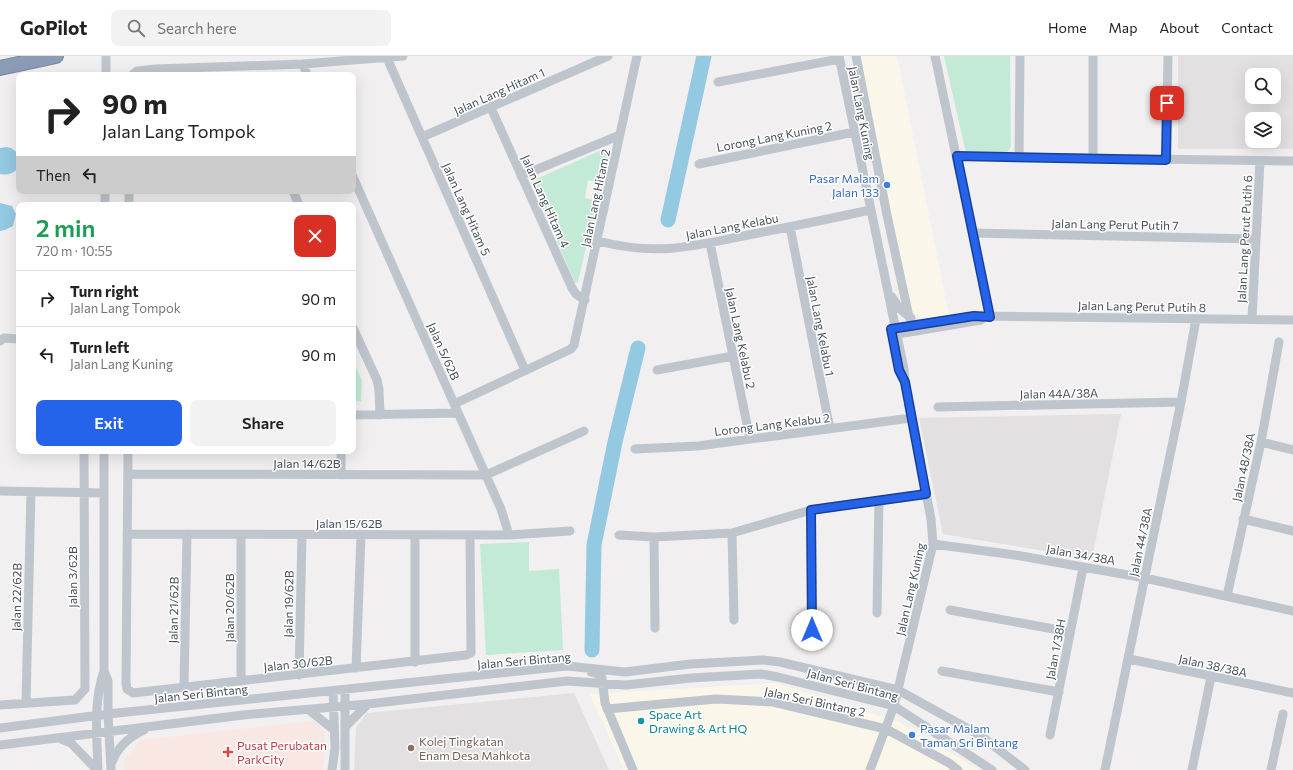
<!DOCTYPE html>
<html lang="en">
<head>
<meta charset="utf-8">
<style>
	body { margin:0; font-family:Commissioner,sans-serif; background:#f2f2f2; color:#222; height:100vh; display:flex; flex-direction:column; font-size:15px; white-space:nowrap }
	* { box-sizing:border-box; margin:0 }
	p { font-size:13px; color:#767676 }
	.icon { flex:none; width:22px; height:22px; fill:none; stroke:currentColor; stroke-width:2; stroke-linecap:round; stroke-linejoin:round }
	.map { position:relative; flex:1; overflow:hidden }
	.drawer { position:absolute; left:16px; top:146px; width:340px; height:252px; display:flex; flex-direction:column; background:#fff; border-radius:8px; box-shadow:0 4px 16px #0002 }
	.drawer>* { flex:none }
	.top-card { position:absolute; left:16px; top:16px; width:340px; height:122px; border-radius:8px; box-shadow:0 4px 16px #0002; background:#fff; color:#222; overflow:hidden }
	.fabs { position:absolute; left:1245px; top:12px; display:grid; gap:8px }
	.fabs a { display:grid; place-items:center; width:36px; height:36px; border-radius:8px; background:#fff; box-shadow:0 4px 16px #0002; font-size:20px }
	.pin { position:absolute; display:grid; place-items:center; width:34px; height:34px; color:#fff; margin:-17px; border-radius:8px; box-shadow:0 2px 6px #0006 }
	.me { position:absolute; width:44px; margin:-22px; rotate:0deg; stroke-linejoin:round; filter:drop-shadow(0 0 3px #0008) }
	.turn { display:flex; align-items:center; gap:14px; height:84px; padding:0 20px; font-size:18px }
	.turn .icon { width:52px; height:52px; stroke-width:2.5 }
	.turn b { display:block; font-size:28px; line-height:34px }
	.then { display:flex; align-items:center; height:38px; padding:0 20px; background:#0003; gap:8px; font-size:15px }
	.round { display:grid; place-items:center; flex:none; width:42px; height:42px; border-radius:8px; background:#f2f2f2 }
	.head { display:flex; align-items:center; justify-content:space-between; height:68px; padding:0 20px }
	h1 { font-size:24px; font-weight:600; line-height:30px; color:#1e9e55 }
	.cta { display:flex; gap:8px; margin-top:auto; padding:8px 20px }
	.cta a { flex:1; height:46px; border-radius:8px; background:#2563eb; color:#fff; font-size:16px; font-weight:600; line-height:46px; text-align:center }
	.cta a+a { background:#f2f2f2; color:#222 }
	ul { padding:0; list-style:none }
	li { display:flex; align-items:center; gap:12px; height:56px; padding:0 20px; border-top:1px solid #e0e0e0 }
	li div { flex:1 }
	li b { display:block; font-size:15px }
	li em { font-style:normal }
	header { display:flex; align-items:center; gap:24px; box-sizing:border-box; height:56px; padding:0 20px; background:#fff; border-bottom:1px solid #e0e0e0 }
	header strong { font-size:19px }
	nav { display:flex; gap:22px; margin-inline-start:auto; font-size:14px }
	.search { width:280px; height:36px; background:#f2f2f2; display:flex; align-items:center; gap:10px; box-sizing:border-box; padding:0 14px; border-radius:8px; color:#767676; font-size:15px }
	.map>svg:first-child { display:block }
</style>
</head>
<body>
<header>
<strong>GoPilot</strong>
<div class="search"><svg class="icon" aria-label="search" viewBox="0 0 24 24"><circle cx="10" cy="10" r="6"/><path d="M15 15l6 6"/></svg>Search here</div>
<nav><a>Home</a><a>Map</a><a>About</a><a>Contact</a></nav>
</header>
<div class="map">
<svg width="1293" height="714" viewBox="0 0 1293 714">
	<rect width="100%" height="100%" fill="#f1efef"/>
	<path fill="#faf7ea" d="M854,0H897L949,260L926,264L916,259L903,261Z
		M776,627L899,666L979,714H624L590,638Z"/>
	<path fill="#e2e0e0" fill-rule="evenodd" d="M1178,0H1293V93H1178ZM1252,19H1274V41H1252ZM1252,63H1274V85H1252Z
		M1121,358L1092,503L943,478L919,362Z
		M574,637L609,714H354L356,671L367,657Z"/>
	<path fill="#f8e7e2" d="M314,665L325,676L323,714H125L124,704L141,684Z"/>
	<path fill="#c2ead6" fill-rule="evenodd" d="M944,0H1010L1011,91L1006,97L967,95L965,93Z
		M604,93L607,100L578,226L575,227L533,130L534,124ZM588,124L597,126L593,144L585,142Z
		M353,304L362,325L361,345H353Z
		M529,486V515L559,513L563,594L486,599L480,488Z"/>
	<path fill="#94c9e2" d="M6,91L11,92L18,97L19,110C15,117 8,120 0,118V92Z
		M0,147L12,150L16,158L13,170L5,174L0,175Z"/>
	<g fill="none" stroke-linecap="round" stroke-linejoin="round">
		<path stroke="#94c9e2" stroke-width="15" d="M668,164L704,0
			M592,594L594,489L615,386L638,292"/>
		<g stroke="#7788a4" stroke-width="16">
			<path id="highway" d="M0,12L56,0"/>
		</g>
		<path stroke="#bfc5cc" stroke-width="9" d="M839,0L904,313L905,327L931,463L933,488L894,650L870,714
			M856,0L887,159L909,261
			M935,0L990,261
			M387,2L525,314
			M303,8L307,19
			M106,19V0
			M132,19L137,15L156,13L303,8L403,0
			M718,26L839,3
			M491,52L572,232L576,238L585,244
			M422,81L608,0
			M957,100L1293,105
			M1019,101L1020,0
			M1093,102V0
			M1166,104L1168,0
			M699,108L854,76
			M521,120L620,79
			M353,121L501,453L509,479
			M293,135L299,149
			M105,149V135
			M129,149V135
			M790,171L830,373
			M973,177L1256,183
			M598,185C656,200 691,191 748,179C789,171 829,163 870,154
			M710,187L750,383
			M892,241L899,252L911,262
			M1252,263L1260,105
			M353,272L377,324L379,334L380,359
			M891,273L974,260L1293,264
			M892,279L981,264
			M0,285L4,282L19,283
			M657,314L733,300
			M454,348L571,293L574,289L637,0
			M938,351L1181,346
			M353,359L458,357
			M1261,386L1293,394
			M635,393L698,390L911,362
			M128,395L126,627L127,633L133,637L466,599L471,597L470,479
			M341,395V419
			M128,418L486,419L584,375
			M0,435L104,437
			M811,454L812,574
			M1243,463L1293,475
			M732,477L734,564
			M127,478L509,479L570,475
			M619,479L654,481L732,477L811,454L926,438
			M654,481L655,572
			M933,488L1015,499L1145,522L1293,555
			M1227,540L1261,386L1279,286
			M950,554L1070,576
			M877,557L879,445
			M1129,603L1293,637
			M415,606V479
			M356,612L361,479
			M104,615L108,625V658L111,714
			M942,615L1059,636
			M591,616L598,618L602,622L605,647L633,714
			M299,619L302,479
			M241,625V479
			M184,631L187,478
			M345,634V714
			M26,647L31,436
			M0,649L75,644L85,633L84,395
			M607,653L716,643L773,646L886,673L949,707L958,714
			M309,654L334,674
			M346,670L368,648
			M0,672L108,658L567,610L625,616L690,608L763,604L780,606L898,634L981,680L1025,714
			M1050,679L1083,512
			M59,682L71,687L97,714
			M0,689L243,659L368,648L567,625L626,629L691,622L761,618L778,621L894,650L992,714
			M112,706C118,690 129,681 144,674
			M98,714C97,682 93,646 104,615V395
			M332,714L335,692L333,635
			M1105,714L1181,346L1196,263
			M1192,714L1211,621
			M1271,714L1283,658"/>
		<use href="#highway" stroke="#8c9cb8" stroke-width="14"/>
	</g>
	<g fill="none" stroke-linecap="round" stroke-linejoin="round">
		<g stroke="#184099" stroke-width="10">
			<path id="route" d="M812,574L811,454L926,438L905,326L899,314L891,273L974,260L990,261L957,100L1166,104L1167,47"/>
		</g>
		<use href="#route" stroke="#2563eb" stroke-width="7"/>
	</g>
	<g fill="#3f7fe0" stroke="#fff" stroke-width="1.5">
		<circle cx="887" cy="129" r="4"/>
		<circle cx="912" cy="679" r="4"/>
	</g>
	<circle fill="#0f9aa8" stroke="#fff" stroke-width="1.5" cx="641" cy="665" r="4"/>
	<circle fill="#8d6e63" stroke="#fff" stroke-width="1.5" cx="411" cy="692" r="4"/>
	<path fill="#e0444e" stroke="#fff" stroke-width="1.5" d="M226 690h4v4h4v4h-4v4h-4v-4h-4v-4h4z"/>
	<g text-anchor="middle" dominant-baseline="central" stroke-width="3" stroke-linejoin="round" paint-order="stroke">
		<g font-size="12" fill="#49505a" stroke="#fff">
			<text transform="translate(499 35) rotate(-24)">Jalan Lang Hitam 1</text>
			<text transform="translate(862 57) rotate(79)">Jalan Lang Kuning</text>
			<text transform="translate(774 80) rotate(-11)">Lorong Lang Kuning 2</text>
			<text transform="translate(595 142) rotate(-78)">Jalan Lang Hitam 2</text>
			<text transform="translate(546 145) rotate(66)">Jalan Lang Hitam 4</text>
			<text transform="translate(467 153) rotate(66)">Jalan Lang Hitam 5</text>
			<text transform="translate(1115 168) rotate(1)">Jalan Lang Perut Putih 7</text>
			<text transform="translate(732 170) rotate(-11)">Jalan Lang Kelabu</text>
			<text transform="translate(1244 183) rotate(-87)">Jalan Lang Perut Putih 6</text>
			<text transform="translate(1142 250) rotate(1)">Jalan Lang Perut Putih 8</text>
			<text transform="translate(821 270) rotate(79)">Jalan Lang Kelabu 1</text>
			<text transform="translate(741 282) rotate(78)">Jalan Lang Kelabu 2</text>
			<text transform="translate(444 295) rotate(66)">Jalan 5/62B</text>
			<text transform="translate(1059 337) rotate(-1)">Jalan 44A/38A</text>
			<text transform="translate(772 368) rotate(-7)">Lorong Lang Kelabu 2</text>
			<text x="307" y="407">Jalan 14/62B</text>
			<text transform="translate(1243 411) rotate(-78)">Jalan 48/38A</text>
			<text x="349" y="467">Jalan 15/62B</text>
			<text transform="translate(1140 486) rotate(-78)">Jalan 44/38A</text>
			<text transform="translate(1081 498) rotate(10)">Jalan 34/38A</text>
			<text transform="translate(72 521) rotate(-90)">Jalan 3/62B</text>
			<text transform="translate(910 533) rotate(-77)">Jalan Lang Kuning</text>
			<text transform="translate(16 541) rotate(-89)">Jalan 22/62B</text>
			<text transform="translate(288 548) rotate(-89)">Jalan 19/62B</text>
			<text transform="translate(229 552) rotate(-90)">Jalan 20/62B</text>
			<text transform="translate(173 554) rotate(-89)">Jalan 21/62B</text>
			<text transform="translate(1055 593) rotate(-79)">Jalan 1/38H</text>
			<text transform="translate(524 604) rotate(-5)">Jalan Seri Bintang</text>
			<text transform="translate(298 607) rotate(-6)">Jalan 30/62B</text>
			<text transform="translate(1213 609) rotate(12)">Jalan 38/38A</text>
			<text transform="translate(853 628) rotate(15)">Jalan Seri Bintang</text>
			<text transform="translate(201 637) rotate(-6)">Jalan Seri Bintang</text>
			<text transform="translate(815 645) rotate(12)">Jalan Seri Bintang 2</text>
		</g>
		<g font-size="12" fill="#366cbe" stroke="#fff" text-anchor="end">
			<text x="879" y="122">Pasar Malam<tspan x="879" dy="14">Jalan 133</tspan></text>
			<text x="920" y="672" text-anchor="start">Pasar Malam<tspan x="920" dy="14">Taman Sri Bintang</tspan></text>
		</g>
		<g font-size="12" fill="#0d838f" stroke="#fff" text-anchor="start">
			<text x="649" y="658">Space Art<tspan x="649" dy="14">Drawing &amp; Art HQ</tspan></text>
		</g>
		<g font-size="12" fill="#785e54" stroke="#fff" text-anchor="start">
			<text x="419" y="685">Kolej Tingkatan<tspan x="419" dy="14">Enam Desa Mahkota</tspan></text>
		</g>
		<g font-size="12" fill="#be3a42" stroke="#fff" text-anchor="start">
			<text x="237" y="689">Pusat Perubatan<tspan x="237" dy="14">ParkCity</tspan></text>
		</g>
	</g>
</svg>
<div class="fabs">
<a><svg class="icon" aria-label="search" viewBox="0 0 24 24"><circle cx="10" cy="10" r="6"/><path d="M15 15l6 6"/></svg></a>
<a><svg class="icon" aria-label="layers" viewBox="0 0 24 24"><path d="M12 4l9 5-9 5-9-5zM3 14l9 5 9-5"/></svg></a>
</div>
<div class="pin" style="left:1167px;top:47px;background:#d93025"><svg class="icon" aria-label="arrive" viewBox="0 0 24 24"><path d="M6 21V4h12l-3 4 3 4H6"/></svg></div>
<svg class="me" style="left:812px;top:574px" viewBox="-20 -20 40 40"><circle r="19" fill="#fff"/><path d="M0-13L10 11 0 6-10 11z" fill="#2563eb"/></svg>
<div class="top-card">
<div class="turn"><svg class="icon" aria-label="right" viewBox="0 0 24 24"><path d="M7 20v-9h11M14 6l5 5-5 5"/></svg><div><b>90 m</b>Jalan Lang Tompok</div></div>
<div class="then">Then<svg class="icon" aria-label="left" viewBox="0 0 24 24"><path d="M17 20v-9H6M10 6l-5 5 5 5"/></svg></div>
</div>
<section class="drawer">
<div class="head"><div><h1>2 min</h1><p>720 m · 10:55</p></div><a class="round" style="background:#d93025;color:#fff"><svg class="icon" aria-label="close" viewBox="0 0 24 24"><path d="M6 6l12 12M18 6L6 18"/></svg></a></div>
<ul>
<li><svg class="icon" aria-label="right" viewBox="0 0 24 24"><path d="M7 20v-9h11M14 6l5 5-5 5"/></svg><div><b>Turn right</b><p>Jalan Lang Tompok</p></div><em>90 m</em></li>
<li><svg class="icon" aria-label="left" viewBox="0 0 24 24"><path d="M17 20v-9H6M10 6l-5 5 5 5"/></svg><div><b>Turn left</b><p>Jalan Lang Kuning</p></div><em>90 m</em></li>
</ul>
<div class="cta"><a>Exit</a><a>Share</a></div>
</section>
</div>
</body>
</html>
